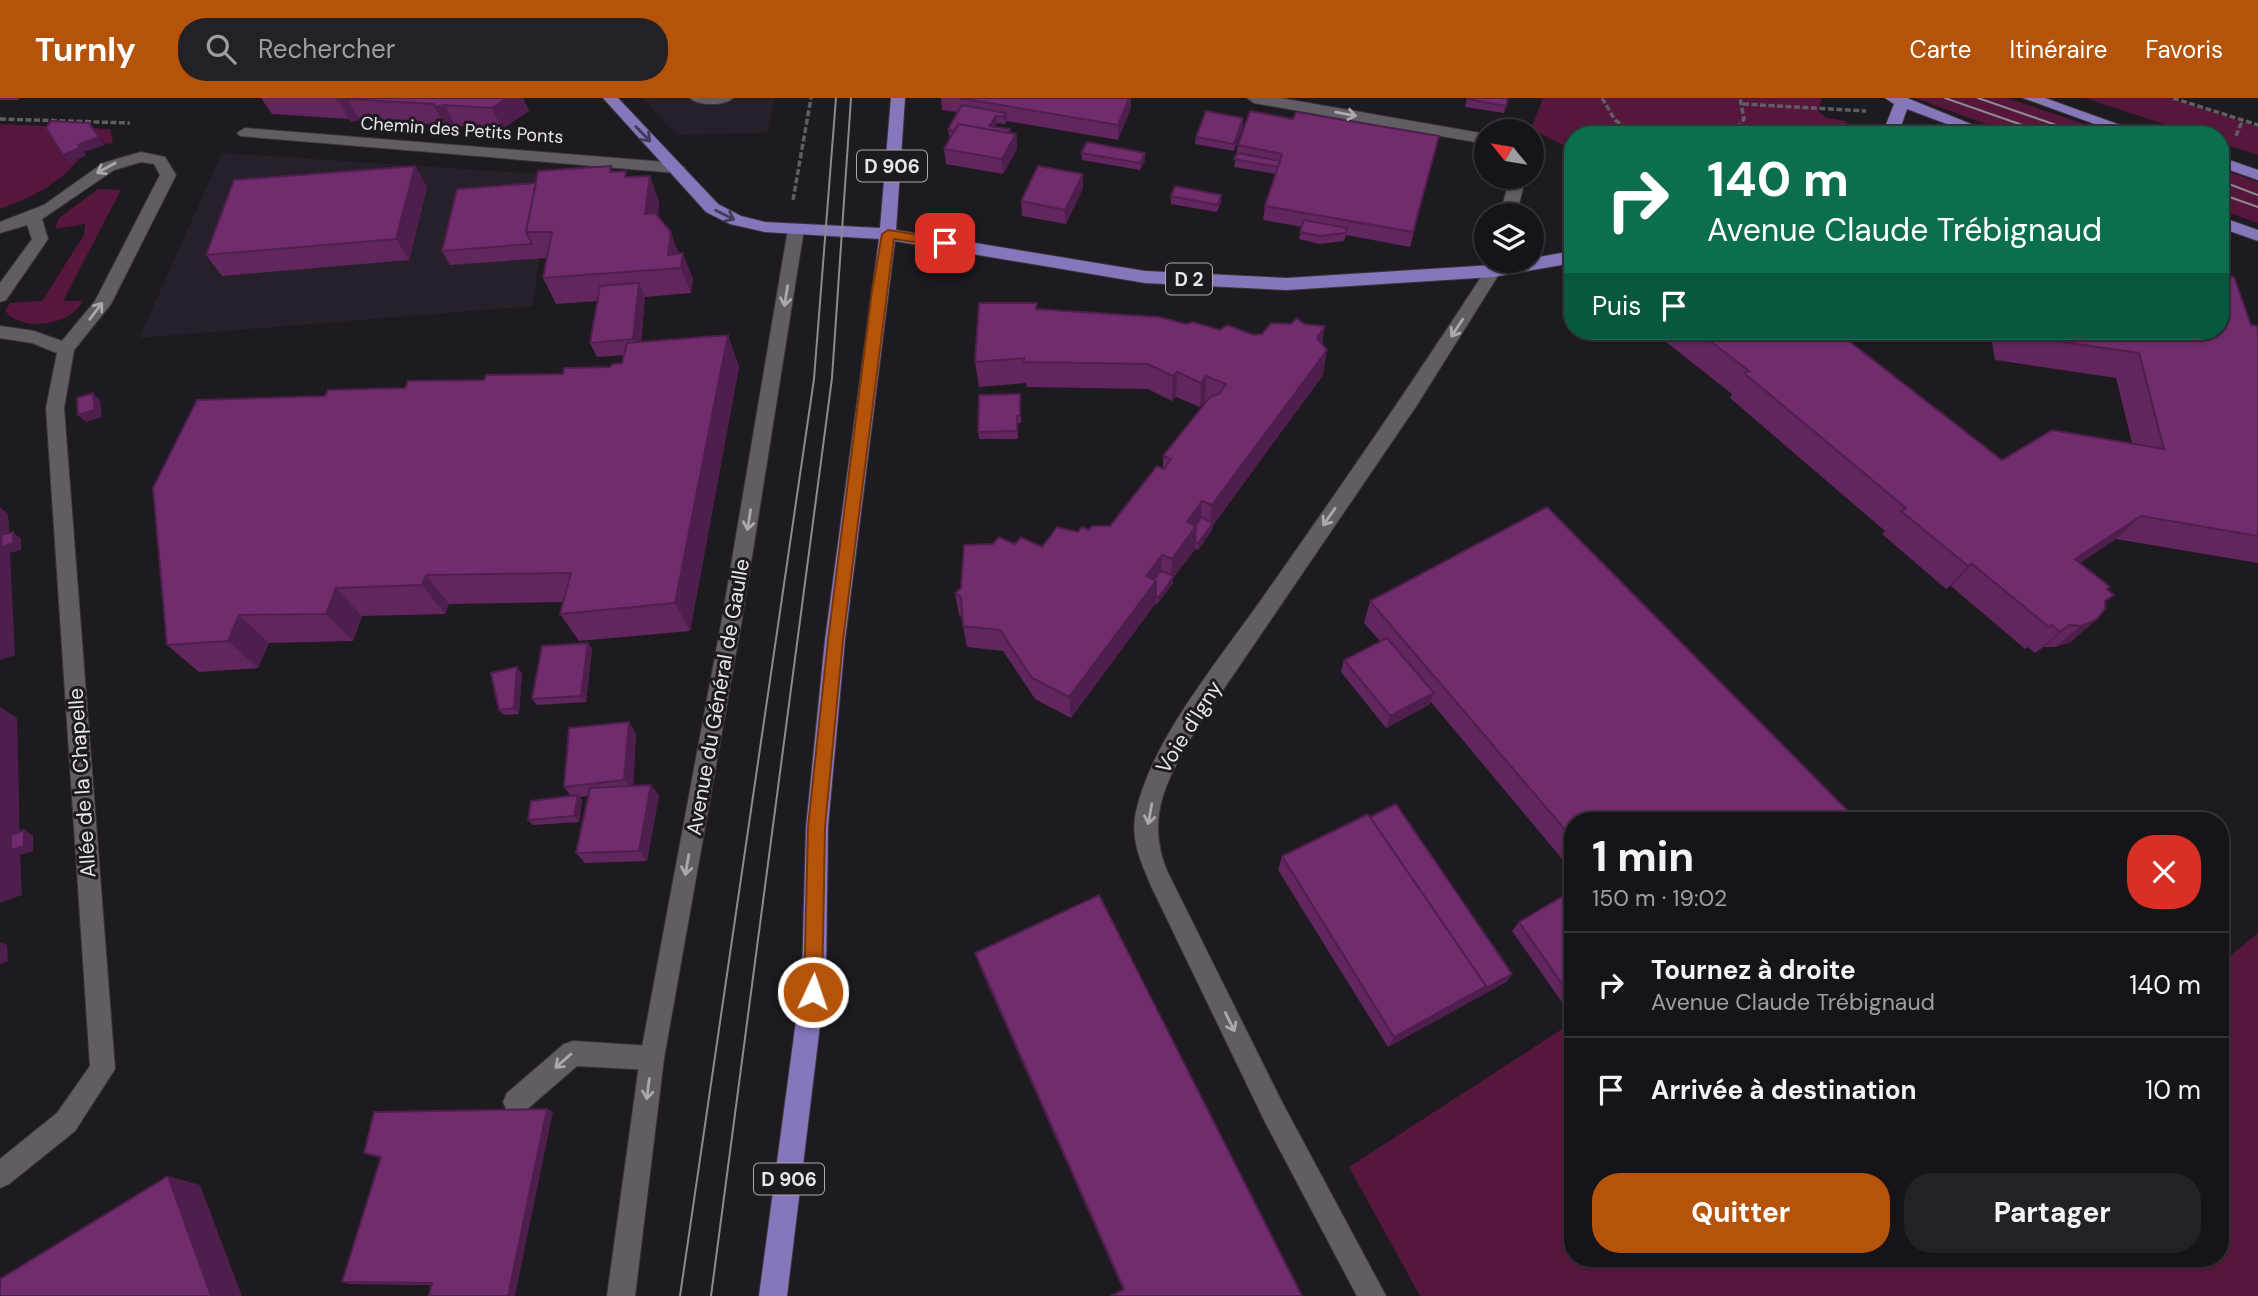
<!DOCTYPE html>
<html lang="fr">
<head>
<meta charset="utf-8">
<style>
	body { margin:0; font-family:"DM Sans",sans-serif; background:#232125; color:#f1f3f6; height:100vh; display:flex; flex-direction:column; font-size:26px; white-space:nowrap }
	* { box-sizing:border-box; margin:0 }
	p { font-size:23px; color:#9e9ea2 }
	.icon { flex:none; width:38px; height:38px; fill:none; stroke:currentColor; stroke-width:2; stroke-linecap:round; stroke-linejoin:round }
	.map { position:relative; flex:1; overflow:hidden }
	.drawer { position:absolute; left:1564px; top:714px; width:665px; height:455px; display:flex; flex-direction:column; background:#161418; border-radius:28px; box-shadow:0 2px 5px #0004,0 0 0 2px #353337 }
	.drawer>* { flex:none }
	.guide { position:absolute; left:1564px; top:28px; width:665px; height:214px; border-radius:28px; box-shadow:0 2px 5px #0004,0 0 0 2px #353337; background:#0b6e4f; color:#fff; overflow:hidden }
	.needle { width:46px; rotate:300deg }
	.fabs { position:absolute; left:1474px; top:21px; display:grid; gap:14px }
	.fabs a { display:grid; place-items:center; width:70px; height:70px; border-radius:50%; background:#161418; box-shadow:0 2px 5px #0004,0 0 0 2px #353337; font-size:35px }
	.pin { position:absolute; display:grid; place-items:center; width:60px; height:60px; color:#fff; margin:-30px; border-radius:14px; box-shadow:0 4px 10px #0006 }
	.me { position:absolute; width:77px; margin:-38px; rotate:3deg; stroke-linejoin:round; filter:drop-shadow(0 0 5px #0008) }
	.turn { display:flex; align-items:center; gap:24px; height:147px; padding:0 28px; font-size:32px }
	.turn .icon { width:91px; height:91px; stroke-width:2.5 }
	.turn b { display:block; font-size:49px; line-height:60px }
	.then { display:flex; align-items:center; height:66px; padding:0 28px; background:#0003; gap:14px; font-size:26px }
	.round { display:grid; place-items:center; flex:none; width:74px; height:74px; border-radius:28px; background:#232125 }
	.summary { display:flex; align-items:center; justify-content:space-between; height:119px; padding:0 28px }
	h1 { font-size:42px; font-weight:700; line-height:52px }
	.action { display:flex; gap:14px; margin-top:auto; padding:14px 28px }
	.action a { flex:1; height:80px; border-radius:28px; background:#b45309; color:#fff; font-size:28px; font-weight:700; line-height:80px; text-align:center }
	.action a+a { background:#232125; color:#f1f3f6 }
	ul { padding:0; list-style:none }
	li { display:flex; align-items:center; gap:21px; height:105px; padding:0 28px; border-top:2px solid #353337 }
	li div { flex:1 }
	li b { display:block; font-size:26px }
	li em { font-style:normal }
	header { display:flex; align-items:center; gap:42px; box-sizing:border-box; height:98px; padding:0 35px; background:#b45309; color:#fff }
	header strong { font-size:33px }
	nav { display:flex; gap:38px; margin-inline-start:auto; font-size:24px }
	.search { width:490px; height:63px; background:#232125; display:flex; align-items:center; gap:18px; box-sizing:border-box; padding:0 24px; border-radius:28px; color:#9e9ea2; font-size:26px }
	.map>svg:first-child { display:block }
</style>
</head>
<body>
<header>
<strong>Turnly</strong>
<div class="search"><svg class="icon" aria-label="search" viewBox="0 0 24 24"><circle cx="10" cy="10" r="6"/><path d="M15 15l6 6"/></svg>Rechercher</div>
<nav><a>Carte</a><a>Itinéraire</a><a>Favoris</a></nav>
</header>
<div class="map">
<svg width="2258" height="1198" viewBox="0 0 2258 1198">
	<rect width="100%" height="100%" fill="#1d1a20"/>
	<path fill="#27202b" d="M643,0H774L767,35L676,37Z
		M222,55L557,77L539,160L533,208L139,240Z"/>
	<path fill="#57173c" d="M1543,0H1819L1822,1L1818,13L1827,20L1846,23L1850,33L1848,37H1573V52L1531,31Z
		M1915,0H2007L2117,37H2016Z
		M2085,0H2169L2258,29V57L2221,45V37H2197Z
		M0,26L110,31L113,45L105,46L95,33L70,64L79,61C58,87 30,100 0,111Z
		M2221,71L2258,84V125L2221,112Z
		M98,91L121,92L63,203H83C71,227 23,235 5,213L10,205L42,203L84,137L85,126L55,131L59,120Z
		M2258,835V1198H1420L1349,1069L1573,924V1160H2221V865Z"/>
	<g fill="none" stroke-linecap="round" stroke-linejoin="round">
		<g stroke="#3a363b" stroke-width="2">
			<path id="lane" d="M690,0H733C725,8 698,8 690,0Z
				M573,943L652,948L661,951L664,960L661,969L652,972L577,968L525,1013L516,1017L507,1013L503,1004L507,995L564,946Z"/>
		</g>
		<g stroke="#3a363b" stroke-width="2">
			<path id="street" d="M1247,0H1280L1486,36V46L1254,5Z
				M245,30L677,65L685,70L677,75L240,38L237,35Z
				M141,54L165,59L176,77L111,206L74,252L64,310L115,971L75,1033L9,1086L0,1090V1061L57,1015L90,968L46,310L57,255L32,245L0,240V228L34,233L62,243L95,203L160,77L154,66L141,64L114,72L42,121L48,141L6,202L0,204V185L32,141L27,127L0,135V124L44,107L103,65Z
				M1510,79H1526L1516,117H1500Z
				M796,126L804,131L742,521L664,960L635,1198H607L640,960L722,521L788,131Z
				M1488,163H1504L1501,173L1417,307L1195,633C1167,681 1144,720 1168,775L1283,1006L1386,1198H1357L1265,1024L1152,790C1141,764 1130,742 1136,714C1152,639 1225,555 1268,492C1342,387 1415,281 1485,173Z"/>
		</g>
		<g stroke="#3a363b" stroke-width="2">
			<path id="primary" d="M603,0H618L718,106L741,118L765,124L880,130L891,0H905L896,132L1145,173L1287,180L1493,167L1573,153V165L1493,179L1287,192L1145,185L895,143L845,542L828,729L826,878L787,1198H759L802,878L806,729L825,542L879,141L765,134L730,126L706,114Z
				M1885,0H1907L1998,37H1976L1907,11L1898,37H1882L1894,6Z
				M2023,0H2045L2148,37H2125Z
				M2221,59L2258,72V82L2221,69Z
				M2221,119L2258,132V143L2221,130Z"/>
		</g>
		<path stroke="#605d63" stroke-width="3.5" stroke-dasharray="6 2.5" stroke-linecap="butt" d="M1602,0L1615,22L1636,37
			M2173,0L2258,27
			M1743,6L1866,13
			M0,21L130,25
			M1732,37L1744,21L1740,0
			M2236,38L2242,23
			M793,102L811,0"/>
		<use href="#lane" fill="#625d65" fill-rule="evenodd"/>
		<use href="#street" fill="#625d65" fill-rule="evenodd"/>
		<use href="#primary" fill="#8876bd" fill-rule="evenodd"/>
		<path stroke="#8d8a8f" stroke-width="2" d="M1945,0L2051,37
			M1978,0L2085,37
			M2221,83L2258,97
			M2221,96L2258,109
			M680,1198L814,281L836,0
			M711,1198L832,280L851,0"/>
	</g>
	<path fill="#60265d" d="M0,0H20L18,2H0Z
		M261,0H523L529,13L502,31L455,28L446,30L444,27L360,22L351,24L349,21L272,16Z
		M941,0H1131V10L1118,42L1007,23L1005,26L997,25L995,29L1010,35L1016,36L1017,51L1003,76L946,66L944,51L951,39H949L948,31L957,14L942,12Z
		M1467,0H1508L1504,15L1465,9Z
		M1243,20V28L1234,53L1195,46L1196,39Z
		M1293,21L1439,38L1410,149L1346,137L1344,143L1319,146L1299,141L1302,129L1263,122L1265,108L1276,76L1234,69L1238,47Z
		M1081,55L1145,63L1140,72L1082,62Z
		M415,68L427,89L409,162L222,178L206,157Z
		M614,74L628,79L650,78L659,104L658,118L693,181L691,195L645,199L641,244L728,237L739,269L690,533L579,543L560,516L563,504L449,506L445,516L362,518L353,543L269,545L258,570L199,574L167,547L325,298L484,282L563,276L610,269L622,265L624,257L597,259L590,245L597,203L556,206L543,180L547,160L450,167L442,153L536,85Z
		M1083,90L1066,126L1022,118L1021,103Z
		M1221,97V104L1217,114L1171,106V98Z
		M1038,212L1186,226L1220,232L1322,246L1323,277L1213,427L1212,432L1198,452L1195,451L1173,480V485L1157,506H1155L1071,620L1035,601L1003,553L967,549L963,528L962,519L959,517L955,495L1015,446L1042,449L1078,434L1110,428L1163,371V358L1206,304L1205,303L1200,309L1176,299L1172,303L1148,291L1027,289L1026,285L979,289L975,264Z
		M2251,227L2258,232V465L2116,441L2080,465L2107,491L2105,505L2071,544L2055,549H2044L2035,555L2028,549L2025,551L1951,488L1946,491L1882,436L1885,433L1730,300L1732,296L1652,233H1836L2002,362L2132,345L2116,280L1995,262L1990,233H2221Z
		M1021,304V325H1018V341H979L978,334Z
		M1370,503L1573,723V774L1431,604L1429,607L1386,630L1341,574L1344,562L1380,543L1364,525Z
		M588,545L592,551L586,604L537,607L532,601Z
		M517,569L522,575L519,616L504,617L499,612Z
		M629,624L636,636L633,688L659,697L647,763L585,765L576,755L588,698L580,699L582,702L579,724L533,727L528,722L571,698L564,689Z
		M1282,758L1512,876L1506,884L1388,949L1278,772Z
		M1573,790V920L1512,833L1519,824L1570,794Z
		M975,855L1302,1198L1123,1192L979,867Z
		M547,1011L553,1014L431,1187L350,1186L342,1184L380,1060L364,1055Z"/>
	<path fill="#4e1f4c" d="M507,0H523L529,13L502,31L492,10Z
		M1129,0H1131V10L1118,42V27Z
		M347,1L360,22L351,24L338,3Z
		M445,7L455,28L446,30L435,9Z
		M1006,15L1007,23L1005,26L1004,19Z
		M996,18L997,25L990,35L989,28Z
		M1243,20V28L1234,53V46Z
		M89,25L105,47L84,54L86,58L69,65L63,57L78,47Z
		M1016,36L1017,51L1003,76L1002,61Z
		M1145,55V63L1140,72V65Z
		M415,68L427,89L409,162L396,141Z
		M1083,76V90L1066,126L1065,112Z
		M650,78L659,104L655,142L645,116Z
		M671,134L680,160L668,157Z
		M683,155L693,181L691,195L681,170Z
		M639,185L645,199L640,255L633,241Z
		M1325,228L1321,253L1317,240Z
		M728,237L739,269L690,533L675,505Z
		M1327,252L1323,277L1213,427L1212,432L1198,452V445L1210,429L1212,407Z
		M1177,274L1176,299L1172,303L1173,278Z
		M1206,278L1205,303L1200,309L1201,285Z
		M93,295L100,302L102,319L86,324L78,317Z
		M1202,403L1200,426L1196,432L1195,452L1173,480V485L1157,506L1158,500L1171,483L1172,461L1187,424Z
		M0,409L8,416L10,446L13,434L21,441V452L10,455L15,557L0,562Z
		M2141,418L2116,441L2051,484L2075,461Z
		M1162,457L1161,479L1156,486L1155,506L1071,620L1069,599L1146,478Z
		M1972,466L1951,488L1946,491L1968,468Z
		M426,477L449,506L445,516L422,487Z
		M336,490L362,518L353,543L326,516Z
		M239,517L269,545L258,570L228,543Z
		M2096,522L2071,544L2055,549L2081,528Z
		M2052,527L2028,549L2025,551L2049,529Z
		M2069,527L2044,549L2035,555L2060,534Z
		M588,545L592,551L586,604L581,598Z
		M517,569L522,575L519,616L514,610Z
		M1434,595L1429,607L1386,630L1390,618Z
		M0,609L17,620L20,749L24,732L33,737V753L20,757L22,797L0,805Z
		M629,624L636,636L633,692L624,682Z
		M651,687L659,697L647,763L639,753Z
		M578,697L582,702L579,724L574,718Z
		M0,844L7,847L8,863L0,866Z
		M1512,876L1506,884L1477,900L1483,892Z
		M1486,888L1477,900L1388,949L1394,939Z
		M547,1011L553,1014L515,1198H508Z
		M168,1078L200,1087L242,1198H211Z"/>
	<path fill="#702c6c" stroke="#4e1f4c" stroke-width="2" d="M337,0H507L492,10L445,7L435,9L434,6L347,1L338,3Z
		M959,0H1129L1118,27Z
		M1467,0H1508L1506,8L1467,1Z
		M962,7L1006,15L1004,19L996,18L989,28L1010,31L1008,35L958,26L955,33L948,31Z
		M1206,13L1243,20L1234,46L1196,39Z
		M1250,13L1293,21L1296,14L1439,38L1413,134L1265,108L1282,56L1238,47Z
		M51,23L89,25L99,39L78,47L80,50L63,57L46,30Z
		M958,26L1016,36L1002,61L944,51Z
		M1087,44L1145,55L1140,65L1081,55Z
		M1237,55L1280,63L1278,69L1234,61Z
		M415,68L396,141L206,157L234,82Z
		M611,68L610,74L626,73L625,79L650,78L645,116L655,115L671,134L668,157L683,155L681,170L543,180L552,134H526L538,73Z
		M1038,68L1083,76L1065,112L1021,103Z
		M536,85L526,134L532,146L442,153L457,91Z
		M1175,88L1221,97L1218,107L1171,98Z
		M1304,122L1347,130L1345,135L1320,138L1300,134Z
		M2221,177L2234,179L2251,227L2257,228L2258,232V438L2141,418L2075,461L2110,489L2107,491L2114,497L2105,503V511L2096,522L2081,528L2069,527L2060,534L2052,527L2049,529L1972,466L1968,468L1901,413L1906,410L1744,275L1749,273L1697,233H1836L2002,362L2052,332L2164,351L2139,255L2015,237V233H2221Z
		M639,185L633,241L590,245L600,188Z
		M979,205H1037L1036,211L1159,219L1186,226L1193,224L1220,232L1227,227L1254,237L1262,236L1271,225L1291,226L1297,220L1304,226L1325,228L1317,240L1327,252L1212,407L1202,403L1187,424L1196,428L1172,461L1162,457L1146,478L1156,483L1069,599L1032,580L1000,532L963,528L961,499L955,495L961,490L964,447L993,446L999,439L1015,446L1021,439L1042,449L1057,429L1078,434L1082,429L1089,432L1092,428H1110L1157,368L1164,371L1171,361L1163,358L1210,299L1219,296L1226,286L1206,278L1201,285L1177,274L1173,278L1148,266L1024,264V260L975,264Z
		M728,237L675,505L560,516L571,475L426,477L422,487L336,490L326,516L239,517L228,543L167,547L153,390L197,302L325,298L328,292L405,290L408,283L484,282L486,277L563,276L564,270L610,269L612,266L622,265L627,245Z
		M93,295L95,312L78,317L77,300Z
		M1020,296V318H1017V333L978,334L979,297Z
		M1547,409L1858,723H1573V741L1370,503Z
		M1201,419L1213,425L1198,445L1195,444L1196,428H1195Z
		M13,434V445L2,449L1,437Z
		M1161,473L1174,478L1158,500L1156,499V483L1154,482Z
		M1387,540L1434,595L1390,618L1344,562Z
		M588,545L581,598L532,601L542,548Z
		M517,569L514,610L499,612L491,575Z
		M629,624L624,682L564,689L569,630Z
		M651,687L639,753L576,755L590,690Z
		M578,697L574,718L528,722L531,703Z
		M1396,706L1512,876L1483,892L1486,888L1370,719Z
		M1368,716L1486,888L1394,939L1282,758Z
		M24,732V748L11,752V737Z
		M1570,794L1573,799V902L1519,824Z
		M1099,797L1302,1198H1111L1124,1191L975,855Z
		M547,1011L508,1198H429L432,1185L342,1184L381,1059L364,1055L374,1014Z
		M168,1078L211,1198H0V1181Z"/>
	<defs><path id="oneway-shaft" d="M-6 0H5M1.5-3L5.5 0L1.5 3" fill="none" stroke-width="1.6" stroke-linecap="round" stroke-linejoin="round" transform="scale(1.75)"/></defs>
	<g stroke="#aca8ae">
		<use href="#oneway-shaft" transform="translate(1346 16) rotate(10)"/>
		<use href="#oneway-shaft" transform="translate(106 70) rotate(151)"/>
		<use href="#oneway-shaft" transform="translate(786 198) rotate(99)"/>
		<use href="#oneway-shaft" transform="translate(96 213) rotate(-53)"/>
		<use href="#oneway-shaft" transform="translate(1457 230) rotate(123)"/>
		<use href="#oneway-shaft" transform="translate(1329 419) rotate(125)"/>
		<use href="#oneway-shaft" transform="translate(749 422) rotate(99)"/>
		<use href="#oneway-shaft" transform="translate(1150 716) rotate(100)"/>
		<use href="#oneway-shaft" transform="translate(687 767) rotate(100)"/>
		<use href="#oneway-shaft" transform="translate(1230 924) rotate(64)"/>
		<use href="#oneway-shaft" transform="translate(563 963) rotate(139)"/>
		<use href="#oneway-shaft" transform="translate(648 991) rotate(97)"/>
	</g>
	<g stroke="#423a57">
		<use href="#oneway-shaft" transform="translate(643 36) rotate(46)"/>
		<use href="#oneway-shaft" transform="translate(725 117) rotate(27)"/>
	</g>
	<path fill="#b45309" stroke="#753606" stroke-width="2" d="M888,132L945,141L952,145L945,149L894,141L843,542L825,729L822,894L819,901L813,903L806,901L804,894L808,729L828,542L872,193L882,136Z"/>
	<g text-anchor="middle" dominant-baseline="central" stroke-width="6" stroke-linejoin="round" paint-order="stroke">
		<g font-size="18" fill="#e9e6ea" stroke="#1d1a20">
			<text transform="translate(462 32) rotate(4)">Chemin des Petits Ponts</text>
		</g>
		<g fill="#1d1a20" stroke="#aca9ad" stroke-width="2">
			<rect x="857" y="52.5" width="70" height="31" rx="5"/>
			<rect x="1166" y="165.5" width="46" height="31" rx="5"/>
			<rect x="754" y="1065.5" width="70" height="31" rx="5"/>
		</g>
		<g font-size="19" font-weight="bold" fill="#e9e6ea">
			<text x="892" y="68">D 906</text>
			<text x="1189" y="181">D 2</text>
			<text x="789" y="1081">D 906</text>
		</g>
		<g font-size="21" fill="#e9e6ea" stroke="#1d1a20">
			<text transform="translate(718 599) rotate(-80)">Avenue du Général de Gaulle</text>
			<text transform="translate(1189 629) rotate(-58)">Voie d'Igny</text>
			<text transform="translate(82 685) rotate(-94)">Allée de la Chapelle</text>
		</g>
	</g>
</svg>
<div class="fabs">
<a><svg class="needle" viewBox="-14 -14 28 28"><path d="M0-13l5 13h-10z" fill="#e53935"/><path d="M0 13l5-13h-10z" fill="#9e9ea2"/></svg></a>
<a><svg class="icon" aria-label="layers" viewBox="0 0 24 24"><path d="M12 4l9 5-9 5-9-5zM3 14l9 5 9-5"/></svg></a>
</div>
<div class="pin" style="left:945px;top:145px;background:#d93025"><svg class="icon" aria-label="arrive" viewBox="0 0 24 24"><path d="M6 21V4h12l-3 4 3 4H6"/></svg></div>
<svg class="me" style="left:813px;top:894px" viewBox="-20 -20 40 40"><circle r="17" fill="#b45309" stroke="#fff" stroke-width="3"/><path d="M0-11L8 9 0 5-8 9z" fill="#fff"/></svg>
<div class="guide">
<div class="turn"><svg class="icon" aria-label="right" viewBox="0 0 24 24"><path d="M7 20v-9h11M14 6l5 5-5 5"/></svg><div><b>140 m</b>Avenue Claude Trébignaud</div></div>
<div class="then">Puis<svg class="icon" aria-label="arrive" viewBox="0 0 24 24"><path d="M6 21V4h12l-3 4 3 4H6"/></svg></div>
</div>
<section class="drawer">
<div class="summary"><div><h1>1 min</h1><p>150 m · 19:02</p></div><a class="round" style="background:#d93025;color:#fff"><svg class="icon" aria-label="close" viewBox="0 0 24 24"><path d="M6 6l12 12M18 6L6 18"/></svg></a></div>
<ul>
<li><svg class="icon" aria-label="right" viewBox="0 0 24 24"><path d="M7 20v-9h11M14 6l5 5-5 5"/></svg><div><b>Tournez à droite</b><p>Avenue Claude Trébignaud</p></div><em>140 m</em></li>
<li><svg class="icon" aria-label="arrive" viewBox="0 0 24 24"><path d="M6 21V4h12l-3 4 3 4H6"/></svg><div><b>Arrivée à destination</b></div><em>10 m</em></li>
</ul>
<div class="action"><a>Quitter</a><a>Partager</a></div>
</section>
</div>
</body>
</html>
